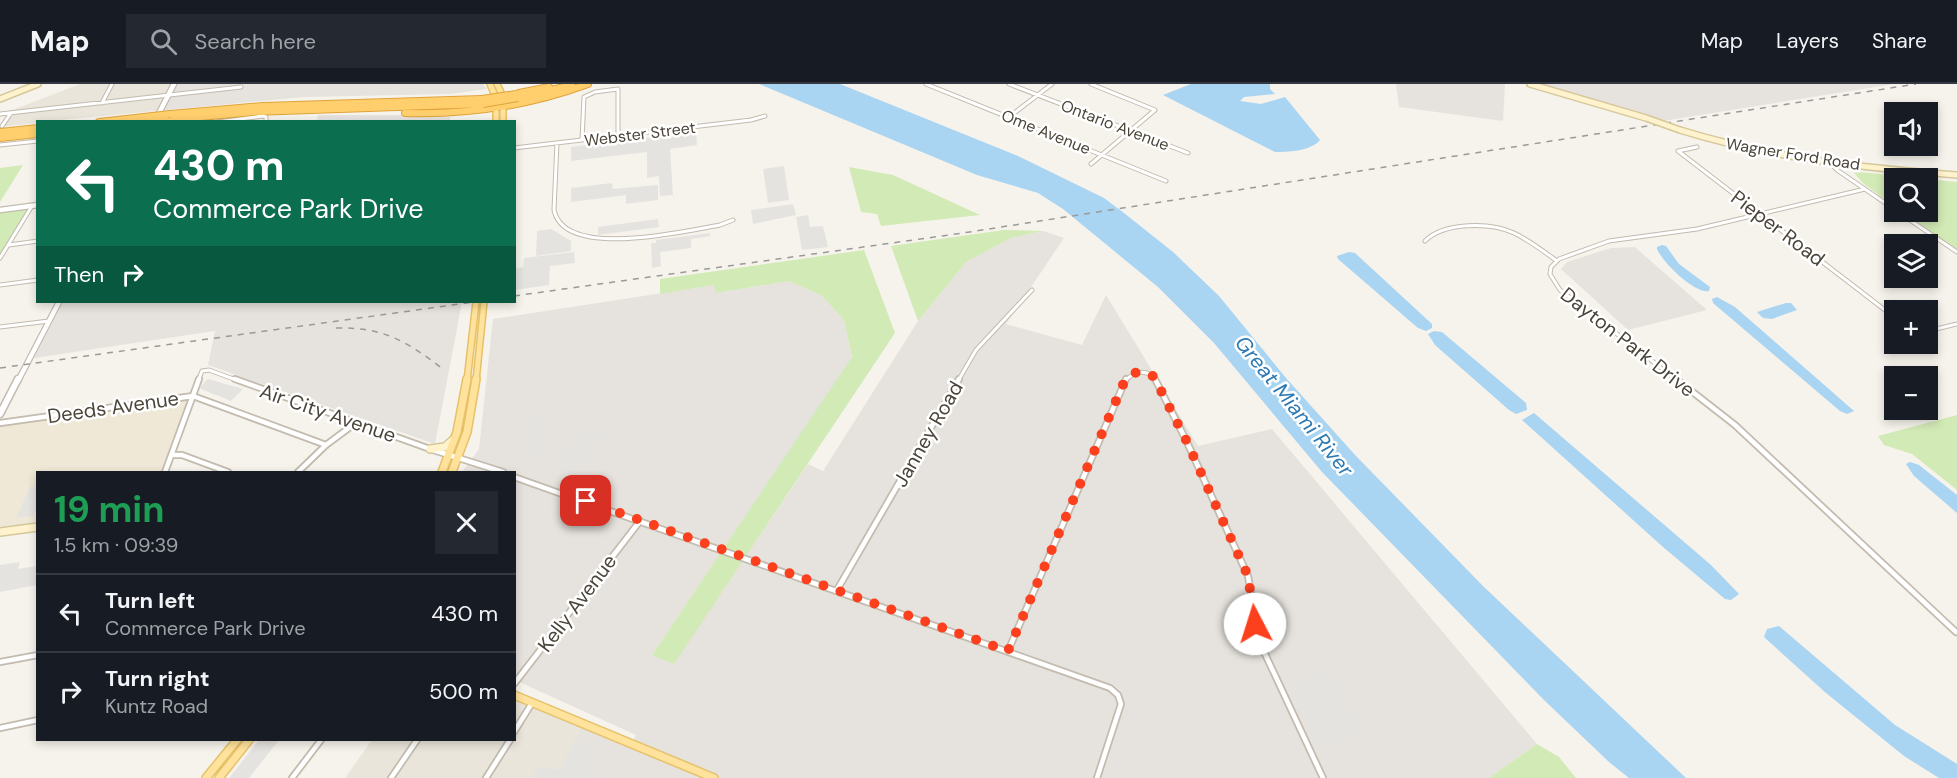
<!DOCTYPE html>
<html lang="en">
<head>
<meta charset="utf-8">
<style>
	body { margin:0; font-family:"DM Sans",sans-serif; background:#242831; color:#f1f3f6; height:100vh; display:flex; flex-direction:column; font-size:22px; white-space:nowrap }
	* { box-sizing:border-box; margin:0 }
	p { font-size:20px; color:#9ea1a6 }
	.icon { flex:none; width:33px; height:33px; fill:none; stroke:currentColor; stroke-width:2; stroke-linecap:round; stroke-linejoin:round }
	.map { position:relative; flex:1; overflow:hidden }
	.sheet { position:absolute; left:36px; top:387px; width:480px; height:270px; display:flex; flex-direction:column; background:#171b24; border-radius:0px; box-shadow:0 3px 9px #0003 }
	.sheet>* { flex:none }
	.guide { position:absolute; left:36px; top:36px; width:480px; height:183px; border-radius:0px; box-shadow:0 3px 9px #0003; background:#0b6e4f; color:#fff; overflow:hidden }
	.tools { position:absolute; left:1884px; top:18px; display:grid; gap:12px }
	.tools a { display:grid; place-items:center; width:54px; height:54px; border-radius:0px; background:#171b24; box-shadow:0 3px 9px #0003; font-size:30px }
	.pin { position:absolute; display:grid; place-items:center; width:51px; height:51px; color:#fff; margin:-26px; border-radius:12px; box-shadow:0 3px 9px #0006 }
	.me { position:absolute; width:66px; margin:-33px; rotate:355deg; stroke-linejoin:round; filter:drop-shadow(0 0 4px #0008) }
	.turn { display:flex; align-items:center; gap:21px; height:126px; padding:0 18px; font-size:27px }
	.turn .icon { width:78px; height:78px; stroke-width:2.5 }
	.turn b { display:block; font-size:42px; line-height:51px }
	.then { display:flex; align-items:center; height:57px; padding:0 18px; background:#0003; gap:12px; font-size:22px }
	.round { display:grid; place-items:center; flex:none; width:63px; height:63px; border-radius:0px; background:#242831 }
	.headline { display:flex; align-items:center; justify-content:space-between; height:102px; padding:0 18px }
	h1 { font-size:36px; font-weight:700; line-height:45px; color:#1e9e55 }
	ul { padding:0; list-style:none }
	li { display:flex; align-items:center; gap:18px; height:78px; padding:0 18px; border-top:2px solid #363941 }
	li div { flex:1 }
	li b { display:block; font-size:22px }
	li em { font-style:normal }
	header { display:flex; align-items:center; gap:36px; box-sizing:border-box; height:84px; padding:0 30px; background:#171b24; border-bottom:2px solid #363941 }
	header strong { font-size:28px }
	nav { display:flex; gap:33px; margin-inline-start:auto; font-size:21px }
	.search { width:420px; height:54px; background:#242831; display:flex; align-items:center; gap:15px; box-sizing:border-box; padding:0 21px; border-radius:0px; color:#9ea1a6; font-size:22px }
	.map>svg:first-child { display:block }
</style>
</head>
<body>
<header>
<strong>Map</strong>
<div class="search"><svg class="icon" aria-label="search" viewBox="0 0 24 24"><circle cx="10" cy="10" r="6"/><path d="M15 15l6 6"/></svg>Search here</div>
<nav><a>Map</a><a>Layers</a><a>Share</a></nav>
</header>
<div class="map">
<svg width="1957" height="694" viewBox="0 0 1957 694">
	<rect width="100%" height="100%" fill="#f6f3ec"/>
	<path fill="#eae5da" d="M80,0H170L156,27L38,38L37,39L0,43L10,27Z
		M515,611L583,640L560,686L537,683L532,694H345L372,656H514Z"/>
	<path fill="#e6e2dd" d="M170,0H483L487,5L450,10L304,13L156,27Z
		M1396,0H1505L1503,37L1399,23Z
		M1538,0H1894L1663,37Z
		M318,31H419L450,33V38H317Z
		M1043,147L1064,154L1006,240L1082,261L1106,211L1198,362L1272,345L1537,660L1489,694H532L537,683L560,686L583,640L632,659L636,651L515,596L514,388H462L479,365L493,235L715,201L716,209L789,197L822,212L844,236L852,274L652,571L674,579L808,380L823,387L918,237L966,178L1011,154Z
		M1635,163L1645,172L1707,226L1628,246L1561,185L1567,178L1611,164Z
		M63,218H462L435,360L208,281L215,247L34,274Z"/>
	<path fill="#efe8d6" d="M193,312L165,388H38V440L0,448V339Z"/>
	<path fill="#d2eab5" d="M23,81L0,118V84Z
		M849,83L893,91L980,131L881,142L877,130L861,128Z
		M1858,88L1927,94H1894V122L1864,100L1854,89Z
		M1928,95L1957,98V167L1903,128H1928Z
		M32,122L0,174V126Z
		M1004,146L1043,147L1011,154L966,178L918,237L891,162Z
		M864,166L895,249L674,580L652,571L852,273L844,236L822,212L789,197L716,209L714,201L660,210V195Z
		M1957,331V406L1912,370L1884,361L1878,352Z
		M1537,660L1559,673L1576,694H1489Z"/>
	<path fill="#e5e3e0" d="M362,31L392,34L391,37H324L325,33Z
		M696,48L697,61L670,65L673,111L660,112L659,92L647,94V68L571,77V63Z
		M784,82L789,116L768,119L763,85Z
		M612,99L613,105L658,101V116L626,120V111L571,118V104Z
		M793,120L796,131L753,140L751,126Z
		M808,131L810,143L823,142L828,163L802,166L796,133Z
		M658,135L659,143L598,151V143Z
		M551,145L571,157V167L536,172L537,147Z
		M710,149V152L691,155V164L660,168L661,182L652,184L651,159H656V156Z
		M574,168L575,179L550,182L549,201L515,206V185L523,183L524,174Z
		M208,295L243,305L231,317L201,305L200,303Z
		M552,332L551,371L520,377L522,336Z
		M599,344L608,349L572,392L547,383L581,347Z
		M37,402V422L33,432L16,434L30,403Z
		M20,478L18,485L37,482V501L0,508V481Z
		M1333,587L1363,651L1316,660L1288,596Z
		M575,655L588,659L590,655L602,658L591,682L597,684L592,694H532L537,683L560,686Z
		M259,656H279L249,694H229Z"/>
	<path fill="#a9d4f2" d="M759,0H840L1018,72L1104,114L1124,129L1173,168L1219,212L1286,294L1356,372L1484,503L1686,694H1629L1609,678L1543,615L1322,388L1214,259L1158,203L1063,125L1038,109L977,91Z
		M1191,0H1270V5L1275,10L1244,13L1240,17L1261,20L1285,13L1320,56C1311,67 1288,68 1275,68L1163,11Z
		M1662,161L1666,162L1679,180L1710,203L1709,207C1695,210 1663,179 1657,165V163Z
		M1349,168L1355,169L1432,240V244L1426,247L1418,244L1338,175L1337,172Z
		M1717,213L1735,223L1854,327L1847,330L1840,327L1713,219L1712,215Z
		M1786,219H1791L1797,226L1772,235L1763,234L1757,228Z
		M1434,247L1442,248L1526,319L1527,326L1516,330L1509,326L1435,261L1428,250Z
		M1534,329L1711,481L1739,510L1731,516L1725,515L1663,463L1522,336Z
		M1910,378L1919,381L1957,411V429L1914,392L1906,380Z
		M1779,542L1895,641L1957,680V694H1939L1904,672L1826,609L1764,553L1767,545Z"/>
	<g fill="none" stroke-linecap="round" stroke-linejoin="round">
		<g stroke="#c2bbae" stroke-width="5">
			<path id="minor-far1" d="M926,0L1166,97
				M1009,0L1188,69
				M1091,0L1155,26L1091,80
				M102,19L112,0
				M0,30L241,3
				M1009,33L1052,0
				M217,38L263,32L266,33V38
				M2,42L11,29
				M582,56L584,13L595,8L618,5V52
				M557,59L554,126C564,176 685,147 720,141L733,136
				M0,61L38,57
				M1697,63L1678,67L1894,233
				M514,64L751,36L765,32
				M1830,78L1837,86L1894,125
				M1898,128L1957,168
				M1425,157C1444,138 1490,138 1514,149C1529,156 1543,167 1557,177
				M9,161L38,157
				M0,174L32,122
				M0,201L38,196
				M0,243L49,237
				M1928,247L1957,240
				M198,297L202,287L209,286L239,297
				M958,297L976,266L1032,206
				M1125,297C1134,287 1148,284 1156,297
				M1678,297L1560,206L1550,190L1551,183L1559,175L1609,157L1697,145L1865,105"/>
		</g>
		<g stroke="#c2bbae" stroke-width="8">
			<path id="minor" d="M235,295L430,365L503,388
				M1155,295L1186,356L1248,492L1259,557L1323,694
				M1676,295L1735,341L1956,548
				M0,339L193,312L326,361
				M172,371H182L228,388
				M165,388L199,295
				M298,388L326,361L357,338
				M514,393L1110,604L1118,611L1121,620L1097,694
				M837,506L959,295
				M1008,567L1126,295
				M0,578L38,571
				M514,600L640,437
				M0,644L38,636
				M514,648L532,619
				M292,694L321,656
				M391,694L417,656
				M486,694L510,656"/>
		</g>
		<g stroke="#c2bbae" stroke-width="7">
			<path id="tertiary-far1" d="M157,33L174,0
				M0,126L38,121
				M18,297L59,218"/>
		</g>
		<g stroke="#c2bbae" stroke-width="9">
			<path id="tertiary" d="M0,330L18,295"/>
		</g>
		<g stroke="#d6c79b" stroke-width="8">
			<path id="secondary-far1" d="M1530,0L1646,34
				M0,15L38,0
				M1680,46C1770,74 1863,84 1957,91"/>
		</g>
		<g stroke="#d6c79b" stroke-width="10">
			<path id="secondary" d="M430,365L445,363L453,356
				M0,448L38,443"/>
		</g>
		<g stroke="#e6c16a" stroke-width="8">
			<path id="primary-far1" d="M490,0L496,14V38
				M497,0L503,13V38
				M467,297L476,218
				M476,297L484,218"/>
		</g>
		<g stroke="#e6c16a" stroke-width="10">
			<path id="primary" d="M442,388L457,348L467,295
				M452,388L467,348L476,295
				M514,611L714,694
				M206,694L237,656
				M219,694L249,656"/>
		</g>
		<g stroke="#e0a43c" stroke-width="8">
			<path id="motorway" d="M519,9L549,3
				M518,14L572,1
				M405,29C469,31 528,22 588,0
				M170,30L263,22L482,15
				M168,36L254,28L483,20
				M99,38L144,33
				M0,48L38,44
				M0,54L38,50"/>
		</g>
		<use href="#minor-far1" stroke="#fff" stroke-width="3"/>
		<use href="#minor" stroke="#fff" stroke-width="4.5"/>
		<use href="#tertiary-far1" stroke="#fff" stroke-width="4.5"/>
		<use href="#tertiary" stroke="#fff" stroke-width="6"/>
		<use href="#secondary-far1" stroke="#fff3cd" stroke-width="5"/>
		<use href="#secondary" stroke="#fff3cd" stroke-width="7"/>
		<use href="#primary-far1" stroke="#ffe39c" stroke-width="5"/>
		<use href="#primary" stroke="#ffe39c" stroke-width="7"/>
		<use href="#motorway" stroke="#ffcf6e" stroke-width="6"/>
		<path stroke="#9a9a9a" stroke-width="1.5" stroke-dasharray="6 6" stroke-linecap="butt" d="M514,212L963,149L1916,0
			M336,244C384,243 406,257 443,285
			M0,284L474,218"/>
		<g stroke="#d6c79b" stroke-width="8" stroke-linecap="butt">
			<path id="secondary-bridge" d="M1646,34L1680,46"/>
		</g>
		<g stroke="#e0a43c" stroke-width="8" stroke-linecap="butt">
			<path id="motorway-bridge" d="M482,15L516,10
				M483,20L518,14
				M144,33L170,30
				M150,38L167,36"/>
		</g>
		<use href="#secondary-bridge" stroke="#fff3cd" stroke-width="5"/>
		<use href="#motorway-bridge" stroke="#ffcf6e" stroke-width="6"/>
	</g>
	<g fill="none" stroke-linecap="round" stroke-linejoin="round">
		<path stroke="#fc3f1d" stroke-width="10" stroke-dasharray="0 18" d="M586,417L1008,567L1125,296C1133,287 1144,285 1154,293L1186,356L1248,492L1255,540"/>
	</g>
	<g text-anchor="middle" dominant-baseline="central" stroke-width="5" stroke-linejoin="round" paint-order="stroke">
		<g font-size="16" fill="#4b4439" stroke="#fff">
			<text transform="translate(1115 41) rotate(21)">Ontario Avenue</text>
			<text transform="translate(1046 48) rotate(22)">Ome Avenue</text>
			<text transform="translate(640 50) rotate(-7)">Webster Street</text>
			<text transform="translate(1793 70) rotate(9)">Wagner Ford Road</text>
		</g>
		<g font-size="20" fill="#4b4439" stroke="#fff">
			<text transform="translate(1778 144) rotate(37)">Pieper Road</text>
			<text transform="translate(1628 258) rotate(38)">Dayton Park Drive</text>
			<text transform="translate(113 323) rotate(-8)">Deeds Avenue</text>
			<text transform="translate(328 329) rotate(19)">Air City Avenue</text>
			<text transform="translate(928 350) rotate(-60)">Janney Road</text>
			<text transform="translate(577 519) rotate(-53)">Kelly Avenue</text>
		</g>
		<g font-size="21" font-style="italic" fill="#2e7ab2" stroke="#fff">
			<text transform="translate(1294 322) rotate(51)">Great Miami River</text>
		</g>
	</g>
</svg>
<div class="tools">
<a><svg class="icon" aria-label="sound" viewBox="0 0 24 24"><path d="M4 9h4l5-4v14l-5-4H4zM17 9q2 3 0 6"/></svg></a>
<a><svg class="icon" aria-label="search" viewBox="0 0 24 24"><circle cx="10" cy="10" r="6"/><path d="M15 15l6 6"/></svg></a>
<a><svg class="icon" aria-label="layers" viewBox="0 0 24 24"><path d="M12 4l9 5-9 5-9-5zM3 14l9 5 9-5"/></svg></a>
<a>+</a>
<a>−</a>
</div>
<div class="pin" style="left:586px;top:417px;background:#d93025"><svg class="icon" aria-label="arrive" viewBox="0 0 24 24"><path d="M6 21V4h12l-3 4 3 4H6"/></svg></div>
<svg class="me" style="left:1255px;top:540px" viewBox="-20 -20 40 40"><circle r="19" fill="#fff"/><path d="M0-13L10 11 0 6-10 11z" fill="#fc3f1d"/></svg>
<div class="guide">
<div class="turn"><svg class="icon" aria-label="left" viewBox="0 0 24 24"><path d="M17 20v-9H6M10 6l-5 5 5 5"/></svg><div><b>430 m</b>Commerce Park Drive</div></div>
<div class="then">Then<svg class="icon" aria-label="right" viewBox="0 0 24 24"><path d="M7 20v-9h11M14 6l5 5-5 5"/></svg></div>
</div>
<section class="sheet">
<div class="headline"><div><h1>19 min</h1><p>1.5 km · 09:39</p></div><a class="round"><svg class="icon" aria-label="close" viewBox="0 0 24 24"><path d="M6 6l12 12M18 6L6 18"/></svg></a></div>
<ul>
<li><svg class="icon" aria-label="left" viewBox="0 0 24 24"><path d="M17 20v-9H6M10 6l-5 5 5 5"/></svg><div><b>Turn left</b><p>Commerce Park Drive</p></div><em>430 m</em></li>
<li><svg class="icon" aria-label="right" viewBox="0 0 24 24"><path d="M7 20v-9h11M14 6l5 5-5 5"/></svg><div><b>Turn right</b><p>Kuntz Road</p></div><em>500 m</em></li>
</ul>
</section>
</div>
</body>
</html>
